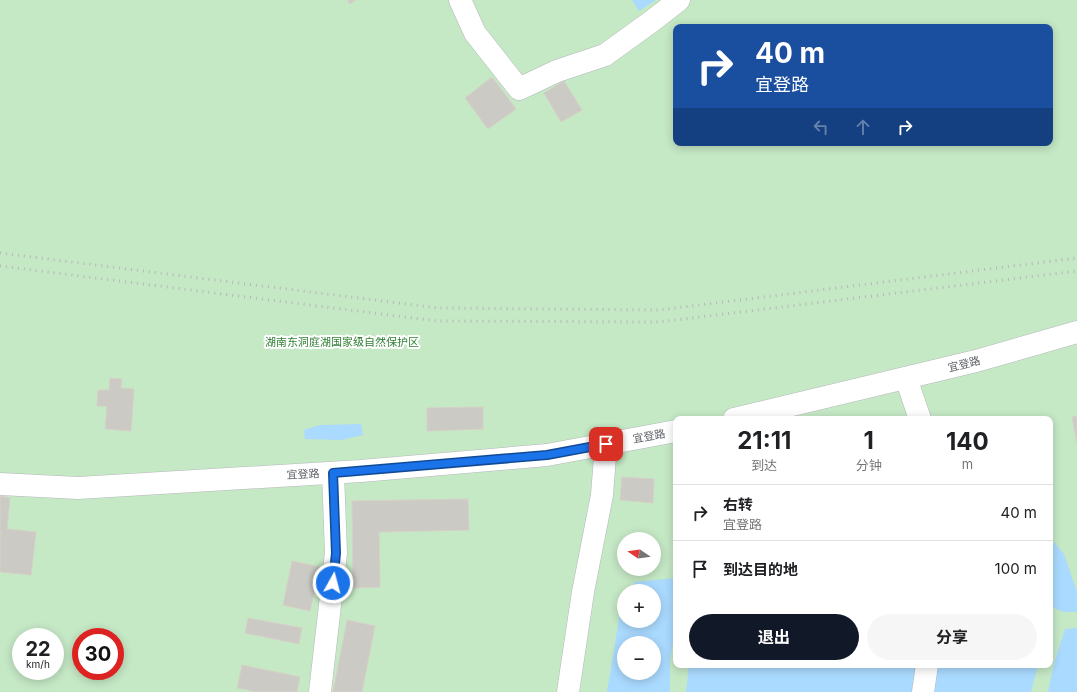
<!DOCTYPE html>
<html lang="zh">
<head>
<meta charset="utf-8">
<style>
	body { margin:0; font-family:Inter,"Noto Sans SC",sans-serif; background:#f6f6f6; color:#202124; height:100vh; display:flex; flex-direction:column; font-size:15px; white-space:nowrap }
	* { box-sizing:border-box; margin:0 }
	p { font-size:13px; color:#757577 }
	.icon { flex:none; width:22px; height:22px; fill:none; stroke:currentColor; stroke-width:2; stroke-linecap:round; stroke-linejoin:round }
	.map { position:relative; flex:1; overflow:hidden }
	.details { position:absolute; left:673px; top:416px; width:380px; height:252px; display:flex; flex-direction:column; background:#fff; border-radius:8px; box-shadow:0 2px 10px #0003 }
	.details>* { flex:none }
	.guide { position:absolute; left:673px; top:24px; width:380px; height:122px; border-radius:8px; box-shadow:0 2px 10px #0003; background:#1a4fa0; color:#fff; overflow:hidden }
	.needle { width:26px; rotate:283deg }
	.controls { position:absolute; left:617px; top:532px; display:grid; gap:8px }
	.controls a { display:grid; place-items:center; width:44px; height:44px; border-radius:50%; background:#fff; box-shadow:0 2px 10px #0003; font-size:20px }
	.speed { position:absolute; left:12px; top:628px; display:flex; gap:8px; font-size:20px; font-weight:700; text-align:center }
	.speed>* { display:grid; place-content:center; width:52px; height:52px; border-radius:50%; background:#fff; box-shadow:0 2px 10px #0003; line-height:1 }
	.speed small { font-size:10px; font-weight:400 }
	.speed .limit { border:6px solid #d22; background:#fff; color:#111 }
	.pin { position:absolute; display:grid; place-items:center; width:34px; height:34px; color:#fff; margin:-17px; border-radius:8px; box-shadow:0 2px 6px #0006 }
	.me { position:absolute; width:44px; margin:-22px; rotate:7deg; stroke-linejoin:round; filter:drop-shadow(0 0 3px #0008) }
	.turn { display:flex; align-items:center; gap:14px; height:84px; padding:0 16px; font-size:18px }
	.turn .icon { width:52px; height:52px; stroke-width:2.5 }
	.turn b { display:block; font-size:28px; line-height:34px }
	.lanes { display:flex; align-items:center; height:38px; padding:0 16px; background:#0003; justify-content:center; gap:20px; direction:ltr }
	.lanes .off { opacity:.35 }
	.eta { display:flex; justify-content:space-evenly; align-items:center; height:68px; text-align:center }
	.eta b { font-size:24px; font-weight:700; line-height:28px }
	.action { display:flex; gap:8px; margin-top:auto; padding:8px 16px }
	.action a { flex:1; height:46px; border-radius:24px; background:#111827; color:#fff; font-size:16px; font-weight:700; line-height:46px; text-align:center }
	.action a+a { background:#f6f6f6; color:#202124 }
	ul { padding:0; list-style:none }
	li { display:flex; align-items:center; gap:12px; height:56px; padding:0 16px; border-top:1px solid #e0e0e0 }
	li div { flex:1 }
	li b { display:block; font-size:15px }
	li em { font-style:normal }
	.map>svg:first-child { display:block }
</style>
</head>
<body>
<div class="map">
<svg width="1077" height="692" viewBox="0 0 1077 692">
	<rect width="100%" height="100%" fill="#f1efe8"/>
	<path fill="#c5e8c5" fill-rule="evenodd" d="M0,0H1077V692H0ZM676,27H1050V143H676ZM676,419H1050V665H676ZM624,539H654V569H624ZM624,591H654V621H624ZM21,637H55V671H21ZM81,637H115V671H81ZM624,643H654V673H624Z"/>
	<path fill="#aadaff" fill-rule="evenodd" d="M632,0H656L639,11Z
		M361,424L363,435L341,440L305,439L304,430L320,425Z
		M1050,541L1054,542L1064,554L1077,592V612H1063L1050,606Z
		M676,578V625L670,661V692H607L621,607L624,602V621H654V591H630L635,582ZM624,643H654V673H624Z
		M1077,628V692H1048L1054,663L1065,629Z
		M689,665H916L914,692H686Z
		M937,665H1038L1031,692H933Z"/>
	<path fill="#cccac5" stroke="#d6d1c6" d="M348,0H356L350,4Z
		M492,77L516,109L488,129L465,98Z
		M564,81L582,110L561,122L544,93Z
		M110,378L122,379L121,388L134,389L131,431L105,429L107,406H97L98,390H109Z
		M483,407V429L427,431V408Z
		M1077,416V444L1072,417Z
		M622,477L654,479L653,503L620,500Z
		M0,496L10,498L7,529L36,532L31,575L0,572Z
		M468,499L469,530L379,532L380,587L353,588L352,501Z
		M292,561L320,567L310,611L283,605Z
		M248,618L302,628L299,644L245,633Z
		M347,620L375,626L362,692H333Z
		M242,665L300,677L297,692H257L237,688Z"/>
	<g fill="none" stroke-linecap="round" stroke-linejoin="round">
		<g stroke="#b5b8bc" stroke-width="23">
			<path id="minor" d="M460,0L475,33L519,89L557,71L605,55L652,21L679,0
				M906,378L920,419
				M734,419L976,361L1077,332
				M0,484L78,488L361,471L547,455L676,431
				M320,692L336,553L333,473
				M568,692L583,592L602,495L606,444
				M923,692L927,665"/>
		</g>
		<use href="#minor" stroke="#fff" stroke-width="22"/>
		<path stroke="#b6b7b8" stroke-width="3" stroke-dasharray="1 5" stroke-linecap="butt" d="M0,253L438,308L659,310L1077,258
			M0,266L437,321L659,322L1077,271"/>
	</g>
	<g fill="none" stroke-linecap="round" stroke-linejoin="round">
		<g stroke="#114b97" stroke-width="10">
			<path id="route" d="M333,583L336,553L333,473L547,455L606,444"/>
		</g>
		<use href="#route" stroke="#1a73e8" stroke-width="7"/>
	</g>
	<g text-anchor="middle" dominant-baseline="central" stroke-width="4" stroke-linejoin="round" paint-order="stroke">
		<g font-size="11" fill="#348238" stroke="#fff">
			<text x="342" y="342">湖南东洞庭湖国家级自然保护区</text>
		</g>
		<g font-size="11" fill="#5f6368" stroke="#fff">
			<text transform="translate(964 364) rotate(-14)">宜登路</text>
			<text transform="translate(649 436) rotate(-10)">宜登路</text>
			<text transform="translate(303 474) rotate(-3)">宜登路</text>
		</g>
	</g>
</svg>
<div class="controls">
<a><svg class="needle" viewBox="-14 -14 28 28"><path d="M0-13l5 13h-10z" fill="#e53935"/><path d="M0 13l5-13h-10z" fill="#757577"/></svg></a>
<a>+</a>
<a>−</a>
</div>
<div class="speed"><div>22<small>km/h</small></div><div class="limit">30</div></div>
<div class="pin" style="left:606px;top:444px;background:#d93025"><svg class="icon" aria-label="arrive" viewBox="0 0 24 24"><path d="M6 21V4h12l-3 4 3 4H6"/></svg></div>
<svg class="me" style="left:333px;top:583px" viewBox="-20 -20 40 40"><circle r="17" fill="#1a73e8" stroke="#fff" stroke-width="3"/><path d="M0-11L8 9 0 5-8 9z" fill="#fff"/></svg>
<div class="guide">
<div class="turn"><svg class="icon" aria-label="right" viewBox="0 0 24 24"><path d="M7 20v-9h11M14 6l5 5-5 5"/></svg><div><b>40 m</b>宜登路</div></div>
<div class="lanes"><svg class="icon off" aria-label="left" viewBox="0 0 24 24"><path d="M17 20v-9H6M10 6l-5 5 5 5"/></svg><svg class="icon off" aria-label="ahead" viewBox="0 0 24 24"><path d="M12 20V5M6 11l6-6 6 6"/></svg><svg class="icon" aria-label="right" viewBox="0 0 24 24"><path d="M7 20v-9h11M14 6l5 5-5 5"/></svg></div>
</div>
<section class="details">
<div class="eta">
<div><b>21:11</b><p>到达</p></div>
<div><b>1</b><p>分钟</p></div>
<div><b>140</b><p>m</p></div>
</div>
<ul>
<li><svg class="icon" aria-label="right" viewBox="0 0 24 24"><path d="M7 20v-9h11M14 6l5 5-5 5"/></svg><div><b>右转</b><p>宜登路</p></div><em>40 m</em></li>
<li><svg class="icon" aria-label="arrive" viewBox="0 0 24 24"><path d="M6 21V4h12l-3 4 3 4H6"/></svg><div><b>到达目的地</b></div><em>100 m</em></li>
</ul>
<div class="action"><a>退出</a><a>分享</a></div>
</section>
</div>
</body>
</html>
